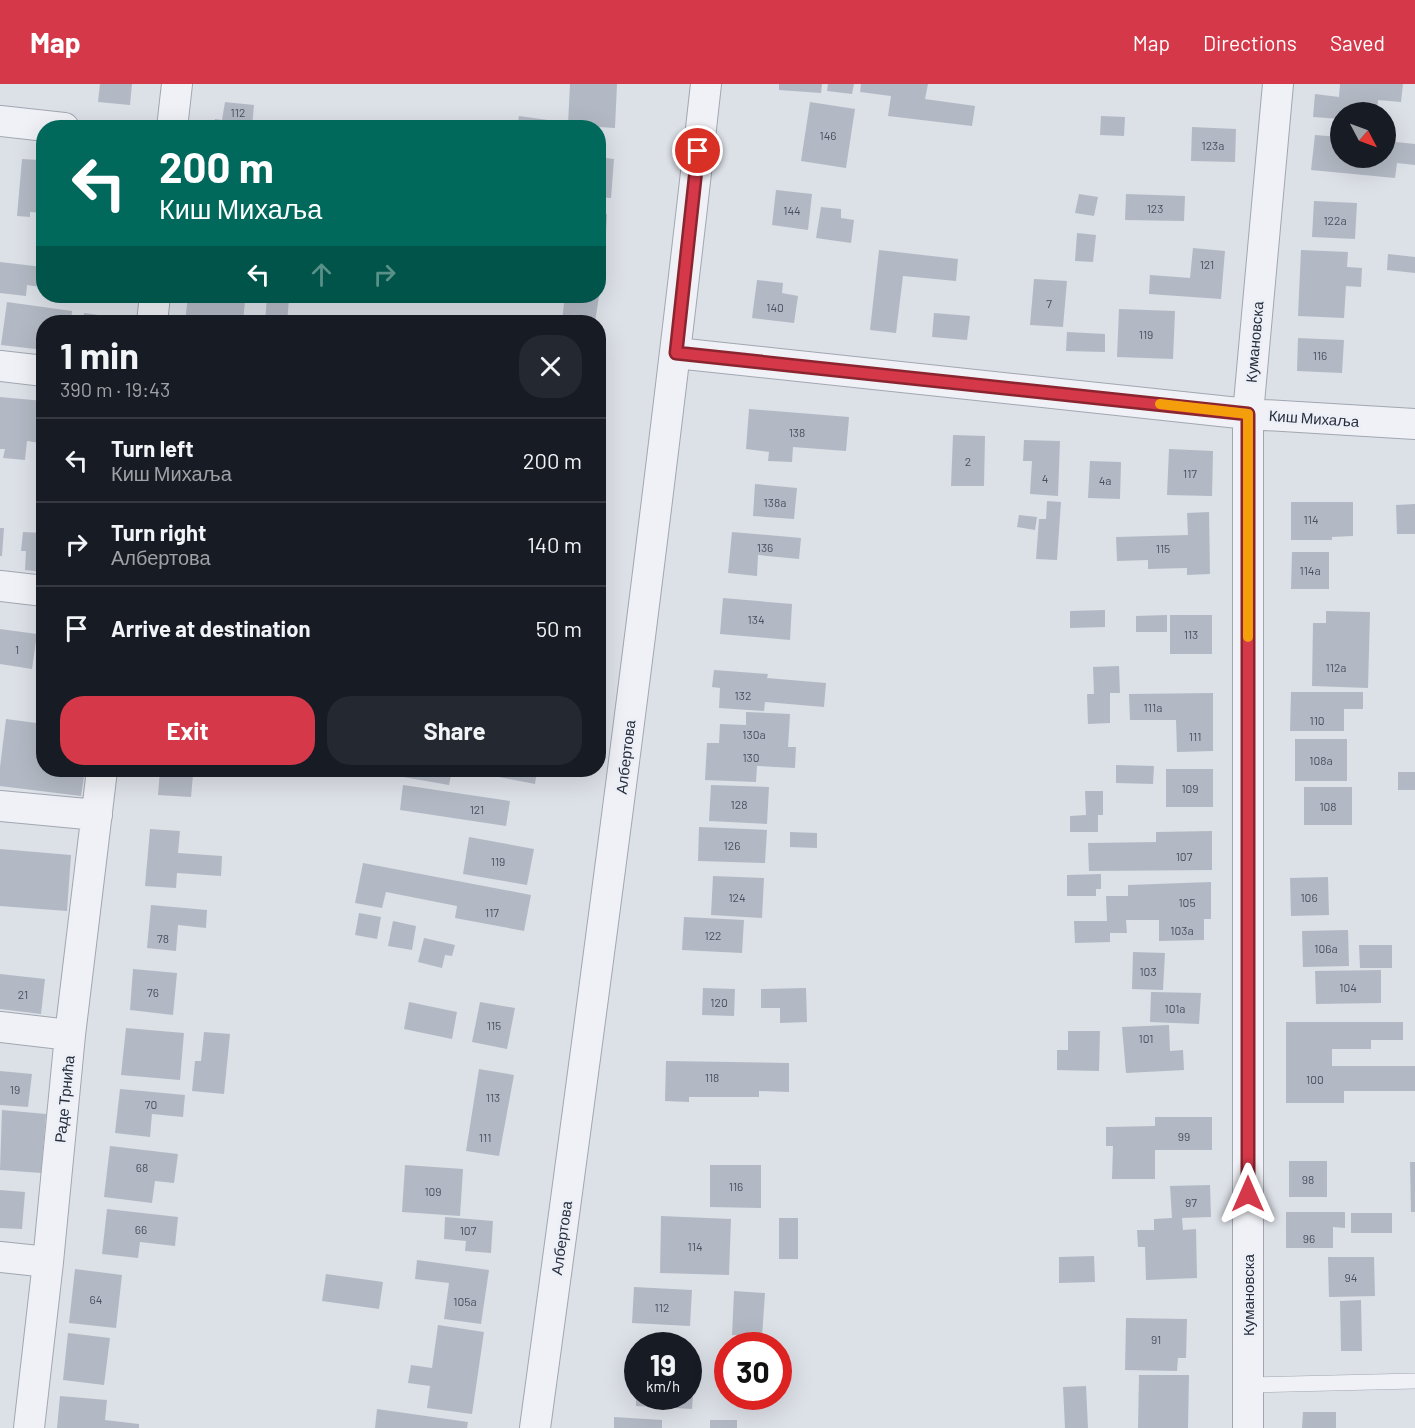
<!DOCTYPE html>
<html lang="en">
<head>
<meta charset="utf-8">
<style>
	body { margin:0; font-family:Barlow,sans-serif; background:#242831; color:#f1f3f6; height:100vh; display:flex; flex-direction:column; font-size:22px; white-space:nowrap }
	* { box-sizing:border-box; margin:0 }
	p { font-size:20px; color:#9ea1a6 }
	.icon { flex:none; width:33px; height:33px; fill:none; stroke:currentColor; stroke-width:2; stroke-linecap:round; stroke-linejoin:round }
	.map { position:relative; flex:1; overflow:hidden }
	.side { position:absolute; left:36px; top:231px; width:570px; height:462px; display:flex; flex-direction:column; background:#171b24; border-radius:24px; box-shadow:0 6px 24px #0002 }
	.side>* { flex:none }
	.top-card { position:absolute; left:36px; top:36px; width:570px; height:183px; border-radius:24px; box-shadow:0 6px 24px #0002; background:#00695c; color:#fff; overflow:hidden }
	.needle { width:39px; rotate:131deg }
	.fabs { position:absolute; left:1330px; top:18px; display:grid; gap:12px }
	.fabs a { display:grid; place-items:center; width:66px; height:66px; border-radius:50%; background:#171b24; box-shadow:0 6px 24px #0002; font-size:30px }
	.speed { position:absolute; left:624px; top:1248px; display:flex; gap:12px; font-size:30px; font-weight:700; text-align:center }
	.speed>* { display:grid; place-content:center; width:78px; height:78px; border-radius:50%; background:#171b24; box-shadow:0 6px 24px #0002; line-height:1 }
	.speed small { font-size:15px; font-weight:400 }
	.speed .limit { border:9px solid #d22; background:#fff; color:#111 }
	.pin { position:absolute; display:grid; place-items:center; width:51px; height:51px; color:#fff; margin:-26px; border:3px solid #fff; border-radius:50%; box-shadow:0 2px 6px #0007 }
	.me { position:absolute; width:66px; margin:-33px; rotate:0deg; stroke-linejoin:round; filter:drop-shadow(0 0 4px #0008) }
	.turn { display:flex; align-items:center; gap:21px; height:126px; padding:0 24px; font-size:27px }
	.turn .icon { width:78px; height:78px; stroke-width:2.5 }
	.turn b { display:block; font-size:42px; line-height:51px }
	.lanes { display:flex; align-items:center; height:57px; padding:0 24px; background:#0003; justify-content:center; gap:30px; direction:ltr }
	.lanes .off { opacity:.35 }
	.round { display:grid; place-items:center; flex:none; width:63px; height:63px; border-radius:24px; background:#242831 }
	.summary { display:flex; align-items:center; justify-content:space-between; height:102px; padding:0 24px }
	h1 { font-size:36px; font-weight:700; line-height:45px }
	.primary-button { display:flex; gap:12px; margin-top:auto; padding:12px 24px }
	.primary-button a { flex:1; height:69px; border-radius:24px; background:#d53849; color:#fff; font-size:24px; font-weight:700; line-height:69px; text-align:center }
	.primary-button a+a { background:#242831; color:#f1f3f6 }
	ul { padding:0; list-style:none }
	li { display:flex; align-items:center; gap:18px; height:84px; padding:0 24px; border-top:2px solid #363941 }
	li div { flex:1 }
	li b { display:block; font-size:22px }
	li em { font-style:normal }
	header { display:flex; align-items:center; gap:36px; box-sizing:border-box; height:84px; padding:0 30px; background:#d53849; color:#fff }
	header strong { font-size:28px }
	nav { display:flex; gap:33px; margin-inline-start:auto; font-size:21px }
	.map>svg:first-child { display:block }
</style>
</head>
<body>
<header>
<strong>Map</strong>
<nav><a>Map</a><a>Directions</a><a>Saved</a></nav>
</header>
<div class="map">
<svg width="1415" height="1344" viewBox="0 0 1415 1344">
	<rect width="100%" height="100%" fill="#dce0e7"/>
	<path fill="#b3b9c4" d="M100,0H132L130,21L98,18Z
		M570,0H617L615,44L568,41Z
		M779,0H822L821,9L779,6Z
		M828,0H854L852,10L827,7Z
		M861,0H928L925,15L975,22L972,42L888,32L891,12L860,8Z
		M1340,0H1403L1401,18L1378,16L1377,28H1341V35L1313,33L1315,10L1339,13Z
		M225,18L254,21L252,44H213L215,35L222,36Z
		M810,18L855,25L846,84L801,77Z
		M519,32L548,36L547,44H517Z
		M1101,32L1125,33L1124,52L1100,51Z
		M1192,43L1236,45L1235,78L1191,77Z
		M1315,51L1341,53V74H1386V57L1415,60V81L1397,79L1395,94L1311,86Z
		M598,73L614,75L611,114L598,113Z
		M22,75L38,76V83H44V129L30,128V133L17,132Z
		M776,106L812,110L808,146L772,141Z
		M1079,110L1098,113L1094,132L1075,129Z
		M1126,110L1185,112L1184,137L1125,136Z
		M1314,117L1357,119L1355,155L1312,153Z
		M821,123L841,125V134L854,136L851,159L816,154Z
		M598,129L607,130L605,167H598Z
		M1077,149L1096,151L1093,178L1075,177Z
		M1193,164L1225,167L1221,215L1149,210L1150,191L1190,194Z
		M879,166L958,175L956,197L903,192L896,249L870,246Z
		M1301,166L1348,168L1347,183L1362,184L1361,203L1346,202L1344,234L1298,232Z
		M1388,170L1415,173V189L1387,186Z
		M0,178L43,183L41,203L27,201L26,212L0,209Z
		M1034,195L1067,197L1063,243L1030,241Z
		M757,196L783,199L782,209L798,212L794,239L752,234Z
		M188,212L245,217L243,238H185Z
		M565,212H599L595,238L562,236Z
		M267,214L289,216L287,238H265Z
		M7,218L72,227L71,238H44V266L1,261Z
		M1119,225L1175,227L1173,275L1117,273Z
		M84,229L120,234V238H83Z
		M934,229L970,232L967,256L932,253Z
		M1067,248L1105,250V268L1066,267Z
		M1298,254L1344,256L1342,289L1297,287Z
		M0,313L44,317L40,359L27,357L25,376L3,374L5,365H0Z
		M749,325L849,333L846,367L793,363L792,378L768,377L769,368L746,365Z
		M953,351L985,352L984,402H951Z
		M1024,356L1060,357L1058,412L1030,410L1032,377H1023Z
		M1169,365L1213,367L1212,412L1167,411Z
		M1090,377L1121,378L1120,415L1088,414Z
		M755,400L797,404L794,435L753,432Z
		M1047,417L1061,418L1057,476L1036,475L1039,435H1046Z
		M1291,418H1353V452L1332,453V456H1291Z
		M1415,420V450H1397L1396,421Z
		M1209,428L1210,490L1187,491V484L1148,485V476L1117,477L1116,453L1188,451L1187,429Z
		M1019,431L1037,433L1035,446L1017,443Z
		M0,444H4L2,472H0Z
		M23,448L44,449V488L25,486L26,467H21Z
		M732,448L801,454L799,475L758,471L757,492L728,489Z
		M1292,468H1329V505H1291Z
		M723,514L792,520L790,556L720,550Z
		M1105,526V543L1070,544V527Z
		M1326,527L1370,528L1368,604L1312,602L1313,539H1326Z
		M1167,531V548H1136V532Z
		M1170,531H1212V570H1170Z
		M0,545L37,550L32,585L0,580Z
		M1119,582L1120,609H1110V639L1088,640L1087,610H1094L1093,583Z
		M714,586L768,590L767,594L826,599L824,623L765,618L764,627L719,624L720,604L712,603Z
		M1291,608H1363V625H1344V647H1290Z
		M1213,609V667L1177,668L1176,636H1130L1129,610Z
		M746,628L790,630L788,663H796L795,684L757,682L756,698L705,696L707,659H719L720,640L746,641Z
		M6,635L44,640V686H85L81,712L0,702V683Z
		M1295,655H1347V697H1295Z
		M1116,681L1154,682L1153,700L1116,699Z
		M1166,685H1213V723H1166Z
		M160,686H216V693L193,691L191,713L158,711Z
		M404,686H452L449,701L403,693Z
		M500,686H537L535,700L499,693Z
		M1398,688H1415V706H1398Z
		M403,701L510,717L506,742L400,726Z
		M711,701L769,703L767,740L709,737Z
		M1304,703H1352V741H1304Z
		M1085,707H1103V731H1098V748H1070V732L1086,731Z
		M699,743L767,746L765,779L698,777Z
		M150,745L180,747L178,769L222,772L221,792L177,789L176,804L145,802Z
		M1212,747V786L1089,787L1088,759L1156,758V748Z
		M790,748L817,749V764L790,763Z
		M469,753L534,765L527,801L463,790Z
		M0,765L71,771L67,827L0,822Z
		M363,779L531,811L524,847L455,834L457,822L386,808L382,824L355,819Z
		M1101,790V805H1096V812H1067V791Z
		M713,792L764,794L762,834L711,831Z
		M1328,793L1329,831L1291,832L1290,794Z
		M1211,798V835H1204V856L1159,857V836H1126L1127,849H1110V858L1075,859L1074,837H1107L1106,812H1128V801Z
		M151,821L207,826L206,844L178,841L176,867L147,864Z
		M359,829L381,833L377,855L355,851Z
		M684,833L744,836L742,869L682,866Z
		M393,837L416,842L412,866L388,862Z
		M1348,846L1349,882L1303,883L1302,847Z
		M424,854L455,861L452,872L445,871L442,884L418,878Z
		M1359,861H1392V884H1360Z
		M1133,868L1165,869L1163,906L1132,905Z
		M133,885L177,889L173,931L130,926Z
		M1381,886V919L1316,920L1315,887Z
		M0,890L45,895L41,930L0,925Z
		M703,904L735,905L734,932L702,931Z
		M806,904L807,938L780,939V924H761V905Z
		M1151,908L1201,909L1199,940L1150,938Z
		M409,918L457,928L452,955L404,945Z
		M480,918L515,924L507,965L472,958Z
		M1286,938H1403V956H1371V965H1332V982H1415V1007H1344V1019H1286Z
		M1169,941L1170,967L1183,966L1184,986L1126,989L1122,943Z
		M126,944L184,949L180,996L121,991Z
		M1068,947H1100L1099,987L1057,986V966H1068Z
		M204,948L230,950L224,1010L192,1007L195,977H201Z
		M666,977L789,979V1008L759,1007V1013H689V1018L665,1017Z
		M479,985L514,991L499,1072L466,1067Z
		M0,987L32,990L28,1023L0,1021Z
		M120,1005L185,1011L183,1033L152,1030L150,1053L115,1049Z
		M2,1026L46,1030L41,1089L0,1086Z
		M1155,1033H1212V1066H1155V1095H1112L1113,1062H1106V1043L1155,1042Z
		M110,1062L178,1070L174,1099L155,1097L152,1119L104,1113Z
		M1289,1077H1327V1113H1289Z
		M1410,1078H1415V1128H1411Z
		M405,1081L463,1085L460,1132L402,1128Z
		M710,1081H761V1124L710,1123Z
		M1210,1101L1211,1133L1182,1134L1183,1146L1196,1145L1197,1194L1146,1196L1145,1163H1138L1137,1146H1154V1135L1172,1134L1170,1102Z
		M0,1106L25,1108L22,1145L0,1144Z
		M107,1125L178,1133L175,1162L140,1158L138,1174L102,1170Z
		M1286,1128H1345V1144L1333,1143V1164H1286Z
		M1351,1129H1392V1149H1351Z
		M661,1132L731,1135L729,1191L660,1189Z
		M445,1133L493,1137L491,1169L465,1167L466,1157L444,1155Z
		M779,1134H798V1175H779Z
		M1094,1172L1095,1198L1059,1199V1173Z
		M1328,1173H1374L1375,1212L1329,1213Z
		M417,1176L489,1186L481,1240L444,1235L449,1199L415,1195Z
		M75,1185L122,1191L116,1244L69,1239Z
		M326,1190L383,1198L379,1225L322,1217Z
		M634,1203L692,1206L690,1242L632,1239Z
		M734,1207L765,1209L762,1253L732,1251Z
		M1361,1216L1362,1267H1341L1340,1217Z
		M1126,1234L1187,1235L1186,1274H1178L1177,1287L1125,1286Z
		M438,1241L484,1248L472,1330L427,1324L430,1302L408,1299L411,1281L432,1284Z
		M68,1249L110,1254L104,1301L63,1296Z
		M688,1282H695L692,1325L636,1322V1312H688Z
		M1139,1291H1189L1188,1344H1138Z
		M1086,1302L1088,1344H1065L1063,1303Z
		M60,1312L107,1316L105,1336L139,1340V1344H57Z
		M377,1325L468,1338L467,1344H375Z
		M1303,1328H1336V1344H1302Z
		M614,1333L662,1336V1344H614Z
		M710,1336H737V1344H710Z"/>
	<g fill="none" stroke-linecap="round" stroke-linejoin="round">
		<g stroke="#a1a7b1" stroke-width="16">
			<path id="lane" d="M1248,1301L1415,1297"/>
		</g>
		<g stroke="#a1a7b1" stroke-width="32">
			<path id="street" d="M0,37L64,44
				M172,44L177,0
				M152,238L155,212
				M676,269L1248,330L1415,340
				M0,282L44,287
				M0,502L44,507
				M0,722L97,731
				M0,943L70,951
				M0,1173L48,1178
				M29,1344L48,1178L70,951L102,686
				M535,1344C596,897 656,449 706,0
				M1248,1344V330L1278,0"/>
		</g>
		<use href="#lane" stroke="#eff1f6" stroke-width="15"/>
		<use href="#street" stroke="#eff1f6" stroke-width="30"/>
	</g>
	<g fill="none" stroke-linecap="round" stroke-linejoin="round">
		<g stroke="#8a242f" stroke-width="15">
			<path id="route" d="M698,67L676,269L1248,330V1110"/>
		</g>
		<use href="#route" stroke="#d53849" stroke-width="10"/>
		<path stroke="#f59e0b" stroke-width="10" d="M1160,320L1248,330V553"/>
	</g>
	<g text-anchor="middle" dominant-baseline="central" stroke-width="5" stroke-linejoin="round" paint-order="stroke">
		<g font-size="12" fill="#485060">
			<text x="238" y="28">112</text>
			<text x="828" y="51">146</text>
			<text x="1213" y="61">123a</text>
			<text x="1155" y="124">123</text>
			<text x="792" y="126">144</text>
			<text x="1335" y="136">122a</text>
			<text x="1207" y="180">121</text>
			<text x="1049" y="219">7</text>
			<text x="775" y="223">140</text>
			<text x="1146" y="250">119</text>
			<text x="1320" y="271">116</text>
			<text x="797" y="348">138</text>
			<text x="968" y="377">2</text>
			<text x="1190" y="389">117</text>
			<text x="1045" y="394">4</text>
			<text x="1105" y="396">4a</text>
			<text x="775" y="418">138a</text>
			<text x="1311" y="435">114</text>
			<text x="765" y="463">136</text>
			<text x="1163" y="464">115</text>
			<text x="1310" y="486">114a</text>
			<text x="756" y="535">134</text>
			<text x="1191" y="550">113</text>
			<text x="17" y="565">1</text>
			<text x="1336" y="583">112a</text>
			<text x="743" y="611">132</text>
			<text x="1153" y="623">111a</text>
			<text x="1317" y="636">110</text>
			<text x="754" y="650">130a</text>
			<text x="1195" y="652">111</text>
			<text x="751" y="673">130</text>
			<text x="1321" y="676">108a</text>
			<text x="1190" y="704">109</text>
			<text x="739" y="720">128</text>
			<text x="1328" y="722">108</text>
			<text x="477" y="725">121</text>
			<text x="732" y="761">126</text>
			<text x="1184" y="772">107</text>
			<text x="498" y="777">119</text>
			<text x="737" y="813">124</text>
			<text x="1309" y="813">106</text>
			<text x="1187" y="818">105</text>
			<text x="492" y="828">117</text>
			<text x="1182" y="846">103a</text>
			<text x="713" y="851">122</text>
			<text x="163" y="854">78</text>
			<text x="1326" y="864">106a</text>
			<text x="1148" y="887">103</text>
			<text x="1348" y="903">104</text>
			<text x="153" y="908">76</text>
			<text x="23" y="910">21</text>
			<text x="719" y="918">120</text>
			<text x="1175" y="924">101a</text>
			<text x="494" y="941">115</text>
			<text x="1146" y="954">101</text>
			<text x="712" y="993">118</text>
			<text x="1315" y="995">100</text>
			<text x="15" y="1005">19</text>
			<text x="493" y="1013">113</text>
			<text x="151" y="1020">70</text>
			<text x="1184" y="1052">99</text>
			<text x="485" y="1053">111</text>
			<text x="142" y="1083">68</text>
			<text x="1308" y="1095">98</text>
			<text x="736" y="1102">116</text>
			<text x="433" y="1107">109</text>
			<text x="1191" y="1118">97</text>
			<text x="141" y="1145">66</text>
			<text x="468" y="1146">107</text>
			<text x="1309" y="1154">96</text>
			<text x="695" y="1162">114</text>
			<text x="1351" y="1193">94</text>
			<text x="96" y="1215">64</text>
			<text x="465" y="1217">105a</text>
			<text x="662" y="1223">112</text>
			<text x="1156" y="1255">91</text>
		</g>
		<g font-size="15" fill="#252d3e" stroke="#eceff5">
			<text transform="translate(1254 258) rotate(-85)">Кумановска</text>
			<text transform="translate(1314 334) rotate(4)">Киш Михаља</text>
			<text transform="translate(625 673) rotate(-83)">Албертова</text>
			<text transform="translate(64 1015) rotate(-84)">Раде Трнића</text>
			<text transform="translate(561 1154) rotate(-82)">Албертова</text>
			<text transform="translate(1248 1211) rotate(-90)">Кумановска</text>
		</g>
	</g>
</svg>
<div class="fabs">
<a><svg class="needle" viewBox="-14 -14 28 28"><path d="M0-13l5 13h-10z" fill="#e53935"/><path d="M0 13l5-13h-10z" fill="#9ea1a6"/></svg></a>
</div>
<div class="speed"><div>19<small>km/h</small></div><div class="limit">30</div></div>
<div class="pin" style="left:698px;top:67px;background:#d93025"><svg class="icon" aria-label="arrive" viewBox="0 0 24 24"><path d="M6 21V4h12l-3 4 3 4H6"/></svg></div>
<svg class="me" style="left:1248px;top:1110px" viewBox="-20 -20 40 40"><path d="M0-17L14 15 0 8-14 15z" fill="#d53849" stroke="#fff" stroke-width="4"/></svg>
<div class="top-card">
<div class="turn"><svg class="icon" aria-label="left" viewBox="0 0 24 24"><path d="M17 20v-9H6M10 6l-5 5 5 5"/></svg><div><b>200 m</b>Киш Михаља</div></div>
<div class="lanes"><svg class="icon" aria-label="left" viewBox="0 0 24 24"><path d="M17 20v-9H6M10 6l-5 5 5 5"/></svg><svg class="icon off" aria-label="ahead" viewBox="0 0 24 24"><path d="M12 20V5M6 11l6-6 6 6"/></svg><svg class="icon off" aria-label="right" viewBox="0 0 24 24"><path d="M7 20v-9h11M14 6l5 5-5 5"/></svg></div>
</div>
<section class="side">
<div class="summary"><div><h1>1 min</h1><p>390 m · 19:43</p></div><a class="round"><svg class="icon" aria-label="close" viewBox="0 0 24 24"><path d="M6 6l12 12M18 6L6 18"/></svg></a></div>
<ul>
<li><svg class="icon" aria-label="left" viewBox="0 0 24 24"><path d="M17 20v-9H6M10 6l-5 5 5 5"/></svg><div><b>Turn left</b><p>Киш Михаља</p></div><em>200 m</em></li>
<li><svg class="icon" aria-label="right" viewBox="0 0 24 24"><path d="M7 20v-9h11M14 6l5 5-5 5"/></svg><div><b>Turn right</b><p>Албертова</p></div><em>140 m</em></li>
<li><svg class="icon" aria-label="arrive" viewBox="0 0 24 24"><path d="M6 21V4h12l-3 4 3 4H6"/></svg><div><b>Arrive at destination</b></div><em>50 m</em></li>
</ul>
<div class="primary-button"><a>Exit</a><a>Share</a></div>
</section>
</div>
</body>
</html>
